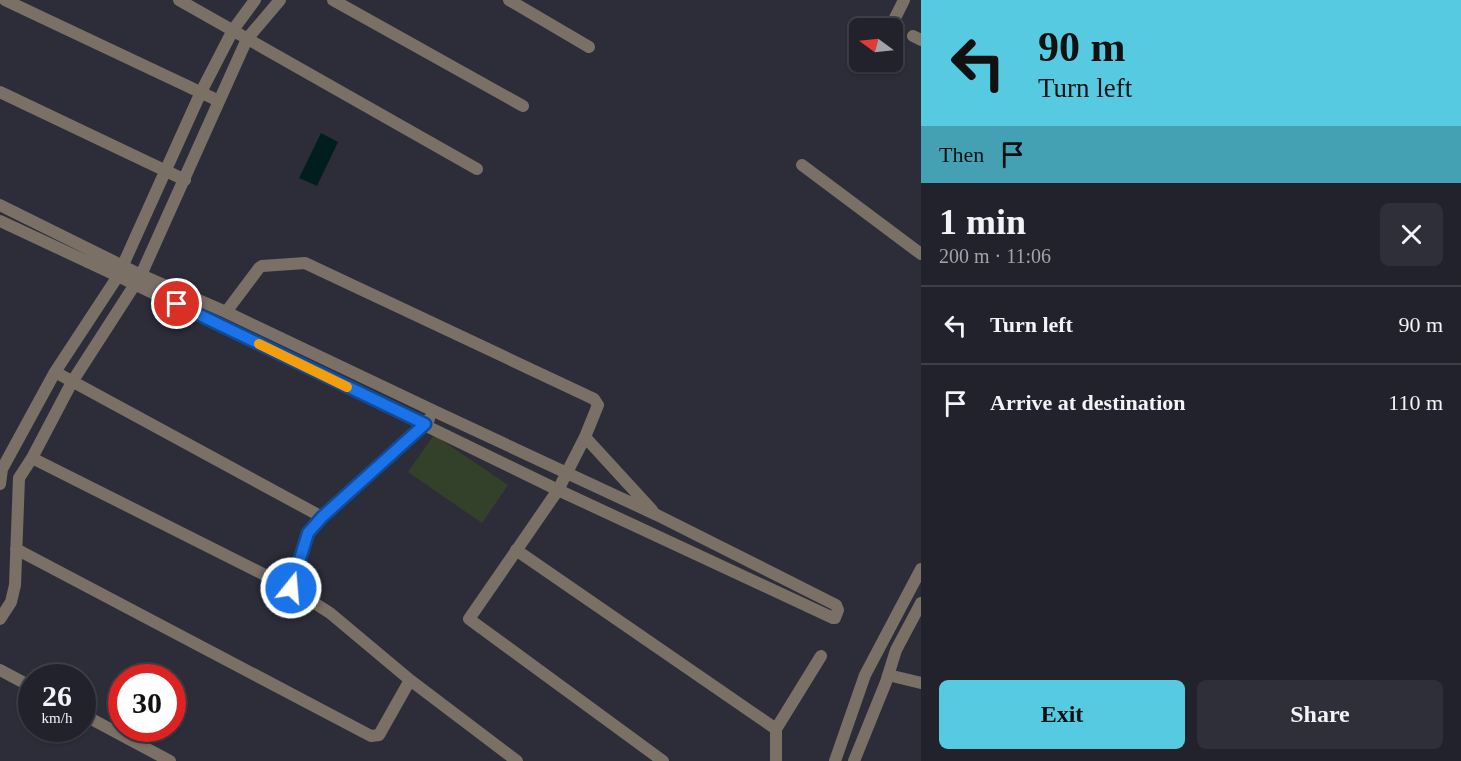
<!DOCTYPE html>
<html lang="en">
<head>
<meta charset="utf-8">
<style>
	body { margin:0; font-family:Georgia,serif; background:#2e2f38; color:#f1f3f6; height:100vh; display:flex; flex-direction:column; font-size:22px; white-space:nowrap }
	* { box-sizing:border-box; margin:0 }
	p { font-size:20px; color:#a2a4a9 }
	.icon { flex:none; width:33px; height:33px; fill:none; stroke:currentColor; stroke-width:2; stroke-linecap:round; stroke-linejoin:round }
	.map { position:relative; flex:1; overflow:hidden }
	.details { display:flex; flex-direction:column; background:#22222c; width:540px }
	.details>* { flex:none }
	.top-card { background:#55cae0; color:#111; overflow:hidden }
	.needle { width:39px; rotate:285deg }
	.buttons { position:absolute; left:849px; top:18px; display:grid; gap:12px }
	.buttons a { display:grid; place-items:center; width:54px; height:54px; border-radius:9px; background:#22222c; box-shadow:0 2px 4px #0004,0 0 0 2px #3f3f48; font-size:30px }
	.speed { position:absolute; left:18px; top:664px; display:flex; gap:12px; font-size:30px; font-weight:700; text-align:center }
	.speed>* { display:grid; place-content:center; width:78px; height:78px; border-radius:50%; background:#22222c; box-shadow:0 2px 4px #0004,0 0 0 2px #3f3f48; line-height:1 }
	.speed small { font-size:15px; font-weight:400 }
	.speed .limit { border:9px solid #d22; background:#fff; color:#111 }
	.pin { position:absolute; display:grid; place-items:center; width:51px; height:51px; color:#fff; margin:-26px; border:3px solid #fff; border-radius:50%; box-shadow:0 2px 6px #0007 }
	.me { position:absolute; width:66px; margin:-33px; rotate:17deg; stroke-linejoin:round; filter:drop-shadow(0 0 4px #0008) }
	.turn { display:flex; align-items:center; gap:21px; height:126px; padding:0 18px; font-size:27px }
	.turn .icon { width:78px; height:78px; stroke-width:2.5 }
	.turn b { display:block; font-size:42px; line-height:51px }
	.then { display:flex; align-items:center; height:57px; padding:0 18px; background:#0003; gap:12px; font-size:22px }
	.round { display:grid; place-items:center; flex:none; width:63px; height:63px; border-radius:9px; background:#2e2f38 }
	.head { display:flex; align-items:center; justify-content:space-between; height:102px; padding:0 18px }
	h1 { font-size:36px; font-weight:700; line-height:45px }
	.cta { display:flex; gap:12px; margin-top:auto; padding:12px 18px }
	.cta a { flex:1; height:69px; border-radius:9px; background:#55cae0; color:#111; font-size:24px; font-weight:700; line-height:69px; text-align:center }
	.cta a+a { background:#2e2f38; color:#f1f3f6 }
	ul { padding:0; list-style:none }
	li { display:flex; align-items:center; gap:18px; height:78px; padding:0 18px; border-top:2px solid #3f3f48 }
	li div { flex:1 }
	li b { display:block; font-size:22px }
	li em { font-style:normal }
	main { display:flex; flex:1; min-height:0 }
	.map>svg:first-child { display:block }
</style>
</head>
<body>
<main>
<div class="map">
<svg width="921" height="761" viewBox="0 0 921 761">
	<rect width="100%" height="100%" fill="#2d2d3a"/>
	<path fill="#33412b" d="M434,435L508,485L482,523L408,472Z"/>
	<path fill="#011e1f" d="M321,133L338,142L317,186L299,178Z"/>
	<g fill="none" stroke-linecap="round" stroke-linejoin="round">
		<path stroke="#7b7066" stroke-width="12" d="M5,0L219,101
			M179,0L477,169
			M333,0L523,106
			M509,0L589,47
			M890,28L904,0
			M913,36L921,40
			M0,92L185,180
			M802,165L921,254
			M0,205L141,275L226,312L434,411L657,515L836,605L838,610L835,618H833L558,490L118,276L0,221
			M226,312L259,268L262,266L305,263L594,399L598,405L585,437L558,490L469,619L663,761
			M55,372L322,517
			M585,437L652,510
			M0,484L2,469L55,372L118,276L201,92L233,30L255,0
			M16,549L371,736L379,735L410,680L330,613L291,588L32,458
			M516,550L776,729V761
			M291,588L308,533L322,517L425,424L429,419
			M0,619L11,602L15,585L19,478L32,458L72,382L141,275L247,39L280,0
			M0,670L32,687
			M888,675L921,683
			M410,680L517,761
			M82,714L170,761
			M776,729L821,656
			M835,761L865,675L921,569
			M854,761L886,682L896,650L921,603"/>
	</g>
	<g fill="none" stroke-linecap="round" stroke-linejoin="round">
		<g stroke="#114b97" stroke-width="15">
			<path id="route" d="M177,304L425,424L322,517L308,533L291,588"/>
		</g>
		<use href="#route" stroke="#1a73e8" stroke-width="10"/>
		<path stroke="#f59e0b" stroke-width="10" d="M259,344L347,387"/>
	</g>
</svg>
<div class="buttons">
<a><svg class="needle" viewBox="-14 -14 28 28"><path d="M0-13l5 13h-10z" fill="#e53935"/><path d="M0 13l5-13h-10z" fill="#a2a4a9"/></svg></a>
</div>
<div class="speed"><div>26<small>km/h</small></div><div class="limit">30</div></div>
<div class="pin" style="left:177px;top:304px;background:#d93025"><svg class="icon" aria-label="arrive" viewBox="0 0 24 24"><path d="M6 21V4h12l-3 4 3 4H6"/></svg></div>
<svg class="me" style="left:291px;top:588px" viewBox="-20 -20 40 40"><circle r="17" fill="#1a73e8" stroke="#fff" stroke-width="3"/><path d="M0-11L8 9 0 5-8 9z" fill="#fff"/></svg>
</div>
<section class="details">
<div class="top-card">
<div class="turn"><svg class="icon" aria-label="left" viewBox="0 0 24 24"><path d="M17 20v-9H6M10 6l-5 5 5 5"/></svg><div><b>90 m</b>Turn left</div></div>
<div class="then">Then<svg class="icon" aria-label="arrive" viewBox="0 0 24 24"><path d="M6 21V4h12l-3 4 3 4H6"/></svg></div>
</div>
<div class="head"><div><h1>1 min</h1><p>200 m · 11:06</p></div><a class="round"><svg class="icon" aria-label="close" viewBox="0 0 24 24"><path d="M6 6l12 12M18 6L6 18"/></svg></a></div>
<ul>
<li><svg class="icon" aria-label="left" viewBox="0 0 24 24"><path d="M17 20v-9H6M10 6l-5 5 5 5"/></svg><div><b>Turn left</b></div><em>90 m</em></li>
<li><svg class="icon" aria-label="arrive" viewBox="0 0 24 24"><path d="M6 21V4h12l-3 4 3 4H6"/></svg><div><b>Arrive at destination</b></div><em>110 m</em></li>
</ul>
<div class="cta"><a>Exit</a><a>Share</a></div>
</section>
</main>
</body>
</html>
